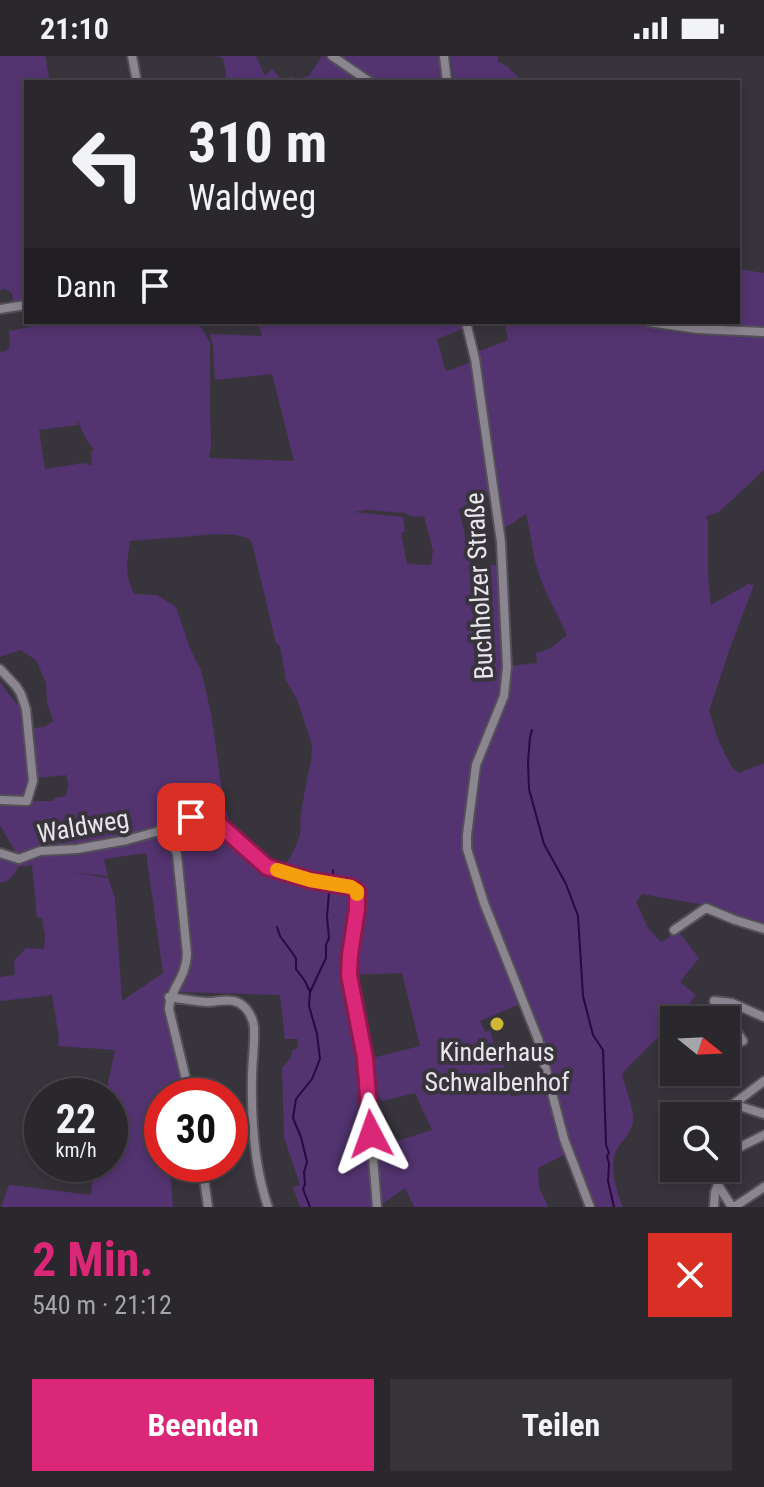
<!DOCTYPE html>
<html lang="de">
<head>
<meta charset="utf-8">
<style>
	body { margin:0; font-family:"Roboto Condensed",sans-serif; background:#363339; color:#f1f3f6; height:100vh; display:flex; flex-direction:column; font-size:30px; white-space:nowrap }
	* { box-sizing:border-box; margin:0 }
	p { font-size:26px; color:#a5a5aa }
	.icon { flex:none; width:44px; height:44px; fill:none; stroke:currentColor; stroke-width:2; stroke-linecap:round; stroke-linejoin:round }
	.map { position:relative; height:1151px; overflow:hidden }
	.panel { display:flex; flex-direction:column; background:#2a272d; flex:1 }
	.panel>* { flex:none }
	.guide { position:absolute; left:24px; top:24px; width:716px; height:244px; border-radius:0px; box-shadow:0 4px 12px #0003,0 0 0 2px #464449; background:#2a272d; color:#f1f3f6; overflow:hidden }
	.needle { width:52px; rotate:108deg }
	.controls { position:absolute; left:660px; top:950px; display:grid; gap:16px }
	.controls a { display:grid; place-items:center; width:80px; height:80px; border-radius:0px; background:#2a272d; box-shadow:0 4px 12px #0003,0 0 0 2px #464449; font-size:40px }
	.speed { position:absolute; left:24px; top:1022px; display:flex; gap:16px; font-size:40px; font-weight:700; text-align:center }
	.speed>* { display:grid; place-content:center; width:104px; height:104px; border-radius:50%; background:#2a272d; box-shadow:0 4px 12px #0003,0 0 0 2px #464449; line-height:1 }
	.speed small { font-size:20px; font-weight:400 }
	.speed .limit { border:12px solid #d22; background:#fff; color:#111 }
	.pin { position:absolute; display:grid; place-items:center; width:68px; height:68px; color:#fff; margin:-34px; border-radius:16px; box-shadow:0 4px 12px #0006 }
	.me { position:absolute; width:88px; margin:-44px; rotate:356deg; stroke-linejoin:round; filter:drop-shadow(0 0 6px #0008) }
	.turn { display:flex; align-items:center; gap:28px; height:168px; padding:0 32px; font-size:36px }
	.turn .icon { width:104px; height:104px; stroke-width:2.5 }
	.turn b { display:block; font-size:56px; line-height:68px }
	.then { display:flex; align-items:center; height:76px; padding:0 32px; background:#0003; gap:16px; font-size:30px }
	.round { display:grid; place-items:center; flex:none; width:84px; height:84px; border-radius:0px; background:#363339 }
	.summary { display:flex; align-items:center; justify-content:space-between; height:136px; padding:0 32px }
	h1 { font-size:48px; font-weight:700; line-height:60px; color:#db2777 }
	.button { display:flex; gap:16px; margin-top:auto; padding:16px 32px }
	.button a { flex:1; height:92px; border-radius:0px; background:#db2777; color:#fff; font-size:32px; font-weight:700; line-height:92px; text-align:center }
	.button a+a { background:#363339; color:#f1f3f6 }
	.status { display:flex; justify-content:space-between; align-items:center; height:56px; padding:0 40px; background:#2a272d; direction:ltr }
	.status svg { height:22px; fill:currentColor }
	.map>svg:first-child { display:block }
</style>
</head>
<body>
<div class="status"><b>21:10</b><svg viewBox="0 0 49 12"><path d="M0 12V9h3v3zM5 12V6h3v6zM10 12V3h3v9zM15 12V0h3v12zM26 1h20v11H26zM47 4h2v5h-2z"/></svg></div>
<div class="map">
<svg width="764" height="1151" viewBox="0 0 764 1151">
	<rect width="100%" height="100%" fill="#38343c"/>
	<path fill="#533470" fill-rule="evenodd" d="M0,0H45L50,26H26V247L13,249L12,237L5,233L0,234Z
		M215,0H256L265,20L272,13L285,26H224L226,18L223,2Z
		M322,0H324L360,26H286L290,20L295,23L309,20Z
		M337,0H441L444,26H374Z
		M450,0H498V6L507,10L523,26H454Z
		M738,213L764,217V414L719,456L705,461L708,465V517L711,549L748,528L754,529L730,592L709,655L719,686L732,712L739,717L764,707V870L743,864L709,850L642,838L636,846L648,872L661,886L678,875L699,902L680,926L696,939C675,969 647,990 622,1018C625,1031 633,1050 633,1062C634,1072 625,1082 619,1090C607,1106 616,1134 623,1151H592L567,1081L541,980L506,895L472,806L465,765V796L472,824L520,948L480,965L485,976L490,975L498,998L502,1001L511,1041L548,1033L566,1098L538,1112L539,1131L548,1151H414L405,1132L378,1151L375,1092L432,1074L415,1037L382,1045L370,1030L368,1003L420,990L402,917L352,919C352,891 358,863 361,834L350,828L301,821L283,814C291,798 304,781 300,763L307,723L311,706L312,689L297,643L286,625L280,590L276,587L252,487L248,482L236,479L218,478L130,485C127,508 124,516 134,538L157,539L176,551L191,595L201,614L211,657L224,749L230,767L251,784L244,790L230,777L229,778L267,812L312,827L349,833L356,838L348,920L364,1009L374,1151H300L293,1131L300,1129L284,1081L282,1012L291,1001L292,994L297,993L298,983H285L280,939L178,936L176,938L173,937L165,952L186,1040H162V1108H170L173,1151H1L9,1129H11L91,1139L94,1108H110V1040H105L115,994L58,990L59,982L52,939L0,945V921L15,919L14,905L26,892L44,893L45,880L42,862L37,861L32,809L18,811C14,820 9,825 0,827V798L19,804L41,797L70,795L128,785L184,771C163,771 144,780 123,783C89,790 52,790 19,802L0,769V745H53L54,742L66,740L68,728L66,719L36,722L30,744L0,743V625L9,639L23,654L27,673L44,671L53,665L47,647L46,627L36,604L20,594L0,601V296L6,295L10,290L9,275L30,271V266H198L210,287V353L211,389L209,402L294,405L272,318L215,324L213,290L210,278L262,280L261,275L256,266H463L465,272L437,283L445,313L448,315L473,305L492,440L459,453L472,512L500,508C502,555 511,607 499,653C495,669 485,684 480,699C492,681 506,651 509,630C510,624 509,616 508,610L537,607L536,597L549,593L567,579C557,558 545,537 538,515C532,497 531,477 526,458L502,474L479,295L504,286L508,283L504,266H738ZM78,364C81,374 86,385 94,393L91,396L92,410L84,407L45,413L39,374L78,369ZM367,454L405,457L414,461L424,460L433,495L431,509L407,508L401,477L405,475L403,461L354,456ZM146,797L163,917L122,945L115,842L108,822L71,816L108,820L104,803Z"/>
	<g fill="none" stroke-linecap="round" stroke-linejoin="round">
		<path stroke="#2a0842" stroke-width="2" d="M532,674L530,681L528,706L529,733L544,788L566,828L578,860L583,940L593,979L603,994L606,1089L609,1097L607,1100L609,1108L608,1125L614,1151
			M333,818V814
			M277,871L280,880L296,902V913L305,925L310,936
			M310,1151L303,1133L305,1128L304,1116L307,1106L301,1081L293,1062L296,1043L312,1023L320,1003L317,978L309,950L310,936L326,902V889L329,882L327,861L329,836"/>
		<g stroke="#535057" stroke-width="12">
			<path id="minor" d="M132,0L137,26
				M332,0L370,26
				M444,0L447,26
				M0,253L26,249
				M466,266L475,303L501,486L507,611L504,640L476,709L467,779V793L484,847L538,983L564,1083L590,1151
				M649,266L698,273L764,276
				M0,613L16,630L21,638L26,653L33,725L27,745L0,744
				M166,773L177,798L187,898C186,923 170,932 169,953L190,1040
				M0,797L19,803L40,795L77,793L127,784L166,773L191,761H200L213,763L267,811L310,824L351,831L357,835V853L352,887L349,919L365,1002L377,1151
				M674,874L706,852L735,864L764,873
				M169,941C182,943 194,945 207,946C217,946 228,942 237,946C247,950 253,962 254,971C255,988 252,1005 252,1021C251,1065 254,1110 268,1151
				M714,945L732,947L764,961
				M723,946L730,966L743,985
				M736,1046L739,1050L764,1058
				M721,1060L727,1053L764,1025
				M726,1094L738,1092L764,1079
				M202,1108L208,1151
				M712,1112L718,1129L732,1151
				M714,1151L715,1136L718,1129
				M734,1151L764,1131"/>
		</g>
		<use href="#minor" stroke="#8a858f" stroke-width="8"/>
	</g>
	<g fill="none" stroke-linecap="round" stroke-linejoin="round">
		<g stroke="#8e194d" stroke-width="20">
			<path id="route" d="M191,761L213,763L267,811L310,824L351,831L357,835V853L350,899L349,919L365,1002L371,1078"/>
		</g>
		<use href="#route" stroke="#db2777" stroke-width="14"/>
		<path stroke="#f59e0b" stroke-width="14" d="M277,814L310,824L351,831L357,835V838"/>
	</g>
	<circle fill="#d0b837" stroke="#38343c" stroke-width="3" cx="497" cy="968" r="8"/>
	<g text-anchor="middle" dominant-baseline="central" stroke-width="8" stroke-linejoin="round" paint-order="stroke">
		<g font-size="26" fill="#e8e6eb" stroke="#38343c">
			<text transform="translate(479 530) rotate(-93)">Buchholzer Straße</text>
			<text transform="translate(83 770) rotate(-10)">Waldweg</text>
		</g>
		<g font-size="26" fill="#e8e6eb" stroke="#38343c">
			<text x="497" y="996">Kinderhaus<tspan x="497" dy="30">Schwalbenhof</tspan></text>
		</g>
	</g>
</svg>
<div class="controls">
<a><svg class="needle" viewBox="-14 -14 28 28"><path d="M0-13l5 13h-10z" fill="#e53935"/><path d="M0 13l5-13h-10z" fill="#a5a5aa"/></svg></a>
<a><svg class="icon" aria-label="search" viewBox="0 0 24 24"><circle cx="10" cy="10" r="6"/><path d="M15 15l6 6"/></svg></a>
</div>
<div class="speed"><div>22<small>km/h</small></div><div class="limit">30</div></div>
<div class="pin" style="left:191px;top:761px;background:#d93025"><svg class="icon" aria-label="arrive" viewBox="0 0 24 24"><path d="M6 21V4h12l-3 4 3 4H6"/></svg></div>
<svg class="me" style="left:371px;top:1078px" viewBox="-20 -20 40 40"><path d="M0-17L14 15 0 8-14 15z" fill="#db2777" stroke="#fff" stroke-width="4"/></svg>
<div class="guide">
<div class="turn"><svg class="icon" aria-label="left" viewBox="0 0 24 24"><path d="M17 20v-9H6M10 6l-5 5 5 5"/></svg><div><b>310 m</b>Waldweg</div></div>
<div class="then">Dann<svg class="icon" aria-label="arrive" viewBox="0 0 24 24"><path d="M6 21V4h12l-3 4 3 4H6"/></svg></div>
</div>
</div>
<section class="panel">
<div class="summary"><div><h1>2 Min.</h1><p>540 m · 21:12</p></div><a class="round" style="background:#d93025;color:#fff"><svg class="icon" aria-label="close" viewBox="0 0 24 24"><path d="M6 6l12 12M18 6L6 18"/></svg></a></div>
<div class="button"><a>Beenden</a><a>Teilen</a></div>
</section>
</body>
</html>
